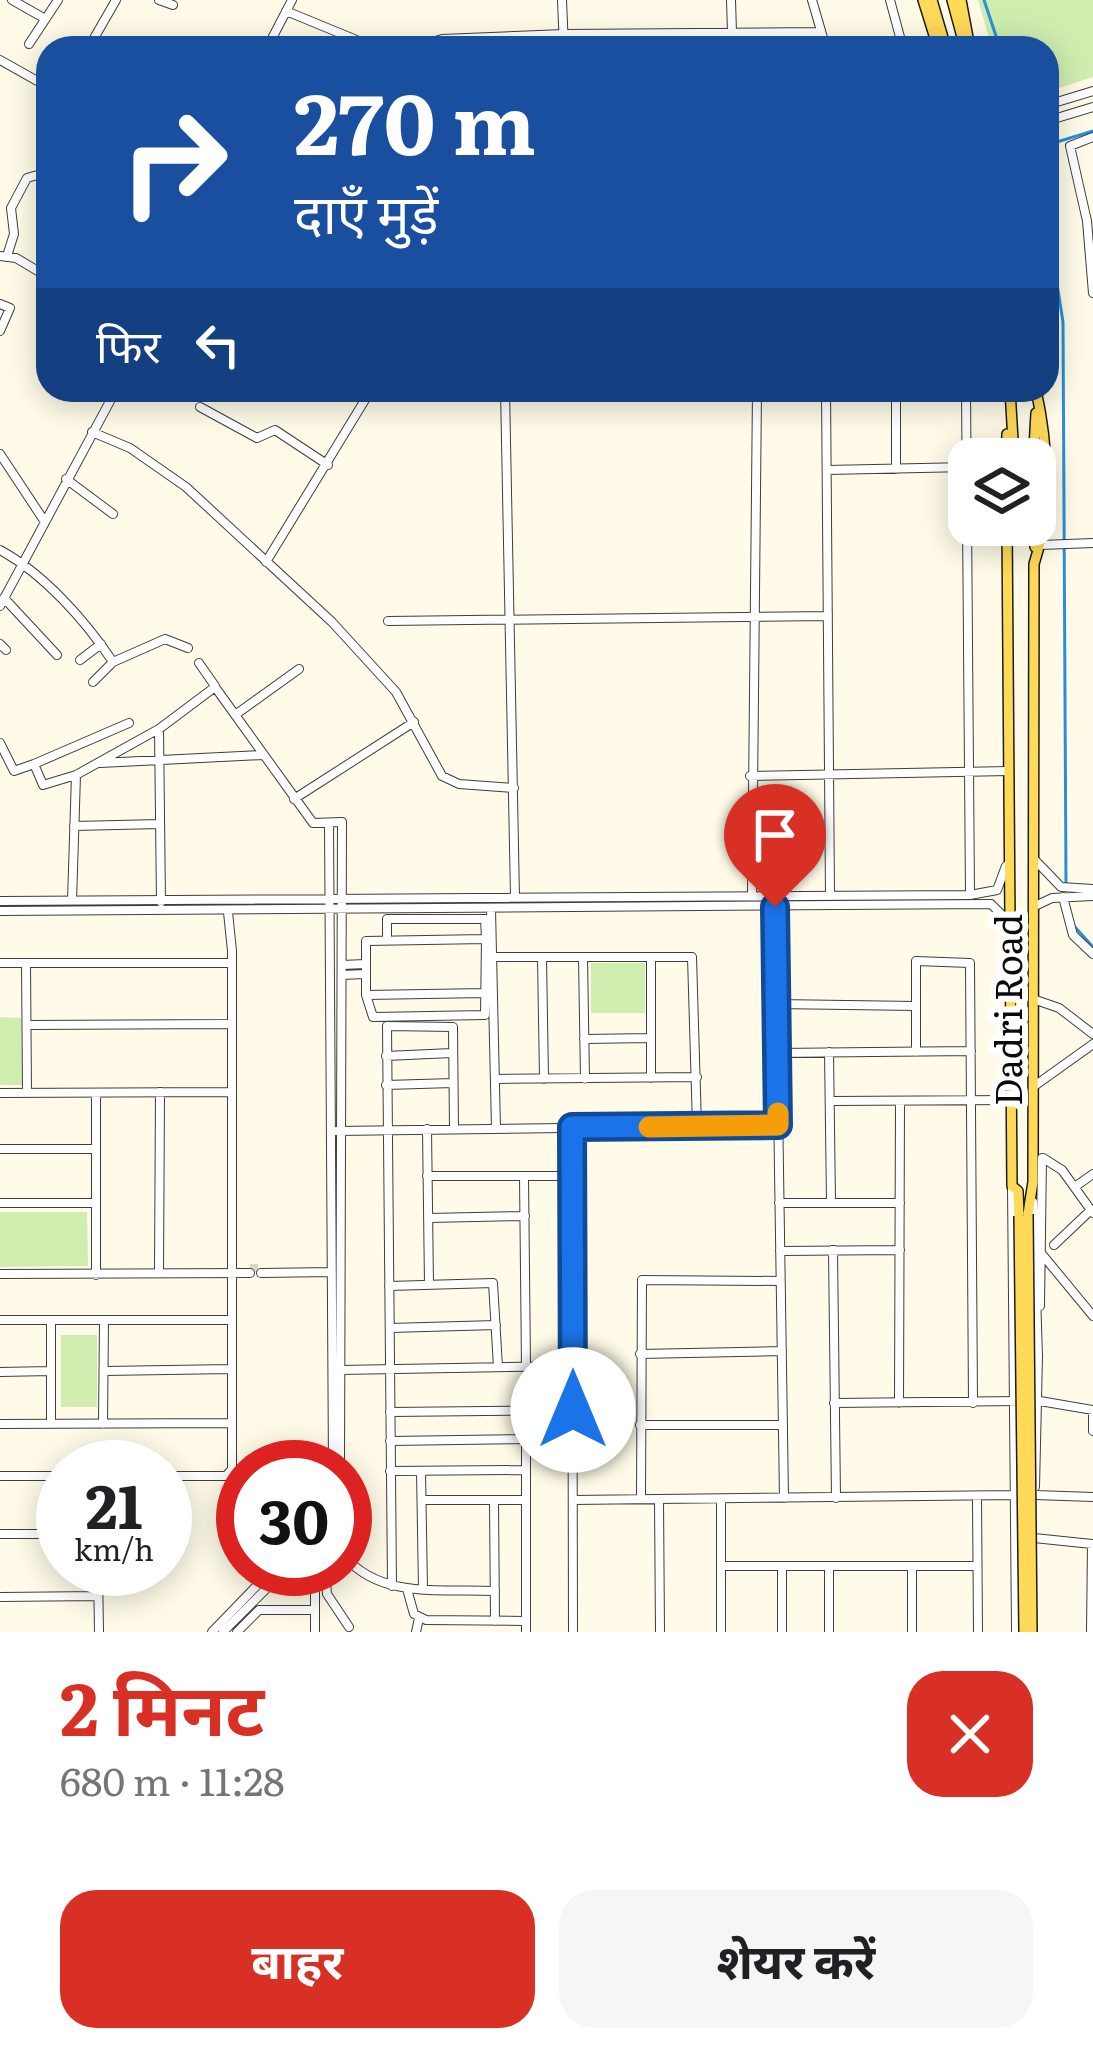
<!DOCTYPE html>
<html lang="hi">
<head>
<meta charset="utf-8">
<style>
	body { margin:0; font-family:Literata,"Noto Sans Devanagari",serif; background:#f6f6f6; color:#202124; height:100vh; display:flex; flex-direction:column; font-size:45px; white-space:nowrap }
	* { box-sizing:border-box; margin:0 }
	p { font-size:39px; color:#757577 }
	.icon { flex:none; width:66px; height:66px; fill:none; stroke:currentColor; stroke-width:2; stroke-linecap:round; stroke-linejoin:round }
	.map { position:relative; height:1632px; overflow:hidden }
	.drawer { display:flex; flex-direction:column; background:#fff; flex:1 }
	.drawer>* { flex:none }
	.top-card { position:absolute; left:36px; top:36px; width:1023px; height:366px; border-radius:36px; box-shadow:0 6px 30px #0003; background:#1a4fa0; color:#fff; overflow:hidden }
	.controls { position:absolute; left:948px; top:438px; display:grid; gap:24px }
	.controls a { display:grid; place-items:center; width:108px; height:108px; border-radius:24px; background:#fff; box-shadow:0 6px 30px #0003; font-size:60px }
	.speed { position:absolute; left:36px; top:1440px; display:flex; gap:24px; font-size:60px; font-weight:700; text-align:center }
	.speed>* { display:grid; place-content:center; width:156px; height:156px; border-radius:50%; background:#fff; box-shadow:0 6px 30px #0003; line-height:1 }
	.speed small { font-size:30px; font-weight:400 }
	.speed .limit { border:18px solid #d22; background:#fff; color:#111 }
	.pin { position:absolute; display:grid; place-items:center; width:102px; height:102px; color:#fff; margin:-123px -51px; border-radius:50% 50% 50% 0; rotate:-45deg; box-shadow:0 0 12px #0007 }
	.pin .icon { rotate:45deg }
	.me { position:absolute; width:132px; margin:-66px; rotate:0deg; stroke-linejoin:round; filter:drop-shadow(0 0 9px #0008) }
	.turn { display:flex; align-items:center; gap:42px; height:252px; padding:0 60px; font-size:54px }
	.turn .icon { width:156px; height:156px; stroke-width:2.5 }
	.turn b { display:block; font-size:84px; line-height:102px }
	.then { display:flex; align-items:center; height:114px; padding:0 60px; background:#0003; gap:24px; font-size:45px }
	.round { display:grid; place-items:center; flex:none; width:126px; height:126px; border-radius:36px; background:#f6f6f6 }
	.overview { display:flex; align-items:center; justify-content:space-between; height:204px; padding:0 60px }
	h1 { font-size:72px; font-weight:700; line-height:90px; color:#d93025 }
	.action { display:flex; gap:24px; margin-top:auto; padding:24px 60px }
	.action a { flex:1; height:138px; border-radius:36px; background:#d93025; color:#fff; font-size:48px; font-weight:700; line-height:138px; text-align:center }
	.action a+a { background:#f6f6f6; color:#202124 }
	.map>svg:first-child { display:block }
</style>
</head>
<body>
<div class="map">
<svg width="1093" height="1632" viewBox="0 0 1093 1632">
	<rect width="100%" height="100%" fill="#fffbe8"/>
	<path fill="#ceedaf" d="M978,0H1093V77L1047,92V48H992Z
		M591,963H645V1013H591Z
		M0,1017L21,1018L22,1085H0Z
		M0,1212H87L88,1266L0,1267Z
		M61,1335H97V1407H61Z"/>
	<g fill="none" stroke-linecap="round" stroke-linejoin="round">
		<path stroke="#2890da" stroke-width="3" d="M984,0L1000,48
			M1047,145L1093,131
			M1047,220L1063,322L1066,883
			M1074,926L1093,947"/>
		<path stroke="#dad7c7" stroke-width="8" stroke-dasharray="8 4" stroke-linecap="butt" d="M250,1268H261"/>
		<g stroke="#3e3e3e" stroke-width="10">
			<path id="minor" d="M12,0L42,17
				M159,0L173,5
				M562,0L564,48
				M731,0L732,32
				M812,0L826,48
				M890,0L903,48
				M286,11L376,48
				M29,44L58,0
				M89,47L116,0
				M267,48L292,0
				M413,48L442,39L564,34L821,32
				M0,60L48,87
				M1047,105L1093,91
				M1047,121L1093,107
				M1093,137L1070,146L1087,221L1093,293
				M0,256L16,258L48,277
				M7,256L14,234L11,208L27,178L48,172
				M0,304L10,308L0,331
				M505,390L515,897
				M826,390L830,896
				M896,390V469
				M966,390L970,895
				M200,407L257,438L275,430L328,465
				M92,432L130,448L186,487L332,622L396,692L442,776L459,784L514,788
				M0,454L43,519
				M827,470L968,467
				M66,479L113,514
				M1041,545L1093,543
				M0,550C44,574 85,620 113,662L93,682
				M266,562L371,390
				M4,598L57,655
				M0,606L116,390
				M388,621L828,616
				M0,644L6,650
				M80,660L101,644
				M113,662L165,639L188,648
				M199,663L215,686
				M235,715L299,669
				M0,743L14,771L34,764
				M100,763L263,755
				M76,775L43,785L34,764L129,723
				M750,776L1009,771
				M294,799L414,722
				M329,823L333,1467
				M74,826L160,824
				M1034,859L1061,887L1093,889
				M752,896L757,390
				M1063,897L1073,935L1093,954
				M0,901L970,895L997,890L1006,866
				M72,901L76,775L157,730
				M161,902L159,729L215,687L313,823L342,822L340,1467
				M775,907L784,1498
				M1033,907L1052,898L1093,896
				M491,909L496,1129
				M0,911L991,904L1009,922
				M387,939V919H485L486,939L366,941V995L373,1017L485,1015L486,939
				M492,957H692L697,1126
				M542,957L544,1079
				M583,957L585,1079
				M0,963H231
				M26,963L27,1093
				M342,965L365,964
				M342,975L365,974
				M366,995L486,993
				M1033,999L1059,1008L1093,1034
				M776,1004L916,1006
				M27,1025L228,1024
				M584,1039L651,1038
				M829,1052L831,1203
				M916,1052V961L970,963L973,1403
				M777,1053L971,1051
				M386,1056L452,1053
				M651,1078V957
				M495,1079L697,1077
				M386,1085L453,1083
				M1033,1087L1093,1044
				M0,1093L229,1092
				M96,1093V1275
				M830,1101L1012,1100
				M572,1128L573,1632
				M427,1129L429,1285
				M336,1131L778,1125
				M0,1149H96
				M1043,1158L1062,1170L1093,1213
				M427,1176H572
				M524,1176L526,1366
				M1012,1186L1016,1632
				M1076,1186L1093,1174
				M1033,1202L1038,1356L1035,1487
				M0,1203H94
				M779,1203H900
				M428,1218L525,1216
				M1054,1245L1091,1210
				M833,1250L836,1498
				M780,1251L900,1250
				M1041,1253L1093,1316
				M159,1273L160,1092
				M261,1273L331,1272
				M0,1274L250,1273
				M389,1286L493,1283L498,1367
				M1040,1306L1042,1158
				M0,1320H230
				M51,1320V1424
				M390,1328L496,1325
				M640,1354L782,1351
				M340,1370L573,1366
				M104,1371L231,1369
				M0,1372L51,1371
				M1034,1400L1093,1410
				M834,1403L1019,1401
				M899,1403L900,1101
				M526,1410V1632
				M1093,1410V1431
				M390,1412L573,1410
				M0,1424L231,1423
				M103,1424L104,1321
				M640,1425H783
				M390,1441L526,1439
				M390,1471L526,1470
				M421,1471L423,1589
				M0,1476H63
				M165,1476H226L232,1469V951L228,912
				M1035,1495L1093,1497
				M977,1497L978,1632
				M641,1499L642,1280L780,1281
				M659,1499L660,1632
				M422,1500H526
				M494,1500L495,1621
				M573,1500L1015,1495
				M345,1511L351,1529L348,1560
				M0,1534H63
				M1034,1538L1092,1544
				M345,1557C383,1600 443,1588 495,1591
				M721,1566H977
				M782,1566V1632
				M829,1566V1632
				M98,1569L99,1632
				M315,1569V1632
				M325,1569L327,1594L349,1627
				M392,1586L387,1026L453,1027L454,1129
				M407,1589L414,1614L426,1620L526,1621
				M0,1597L98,1596
				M212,1632L273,1569
				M223,1632L286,1569
				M237,1632L259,1610H315
				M416,1632L419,1618
				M721,1632V1499
				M912,1632V1566
				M1091,1632L1092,1544"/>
		</g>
		<g stroke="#1c1c1c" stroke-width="12">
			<path id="major" d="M923,0L938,48
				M932,0L946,48
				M952,0L965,48
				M961,0L970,48
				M1010,390L1013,440L1020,451L1034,448L1036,413
				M1006,459L1007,434
				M1007,525L1012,1186L1018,1191L1019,1216
				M1035,547V474
				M1028,1214L1033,1182L1034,564C1052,510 1048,444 1036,390"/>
		</g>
		<use href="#minor" stroke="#fff" stroke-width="8"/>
		<use href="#major" stroke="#ffd958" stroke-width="9"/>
		<g stroke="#1c1c1c" stroke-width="12" stroke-linecap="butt">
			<path id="major-bridge" d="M1028,1214L1032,1632
				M1019,1216L1024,1632"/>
		</g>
		<use href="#major-bridge" stroke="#ffd958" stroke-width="9"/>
	</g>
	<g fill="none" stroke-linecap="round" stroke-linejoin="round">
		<g stroke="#114b97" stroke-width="30">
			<path id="route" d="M573,1410L572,1127L778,1125L775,907"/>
		</g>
		<use href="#route" stroke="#1a73e8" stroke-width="21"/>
		<path stroke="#f59e0b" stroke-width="21" d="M649,1127L778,1125V1113"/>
	</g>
	<g text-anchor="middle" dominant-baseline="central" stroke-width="12" stroke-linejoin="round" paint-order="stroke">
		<g font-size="36" fill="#0b0b0b" stroke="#fff">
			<text transform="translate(1006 1010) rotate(-90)">Dadri Road</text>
		</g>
	</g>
</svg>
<div class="controls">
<a><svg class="icon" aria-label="layers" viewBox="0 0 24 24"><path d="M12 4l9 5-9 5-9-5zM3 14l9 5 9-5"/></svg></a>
</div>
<div class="speed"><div>21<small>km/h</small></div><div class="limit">30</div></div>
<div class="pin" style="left:775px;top:907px;background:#d93025"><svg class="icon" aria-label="arrive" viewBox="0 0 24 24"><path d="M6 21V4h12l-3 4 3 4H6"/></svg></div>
<svg class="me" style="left:573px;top:1410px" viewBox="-20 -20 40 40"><circle r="19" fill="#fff"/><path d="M0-13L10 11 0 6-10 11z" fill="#1a73e8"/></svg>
<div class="top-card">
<div class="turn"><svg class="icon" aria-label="right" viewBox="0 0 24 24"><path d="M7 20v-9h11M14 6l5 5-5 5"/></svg><div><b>270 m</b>दाएँ मुड़ें</div></div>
<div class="then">फिर<svg class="icon" aria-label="left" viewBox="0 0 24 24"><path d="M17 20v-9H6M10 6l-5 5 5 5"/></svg></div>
</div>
</div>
<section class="drawer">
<div class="overview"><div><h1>2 मिनट</h1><p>680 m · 11:28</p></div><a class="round" style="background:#d93025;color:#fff"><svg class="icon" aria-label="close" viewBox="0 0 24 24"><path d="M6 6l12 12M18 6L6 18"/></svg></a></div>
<div class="action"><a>बाहर</a><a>शेयर करें</a></div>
</section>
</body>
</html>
